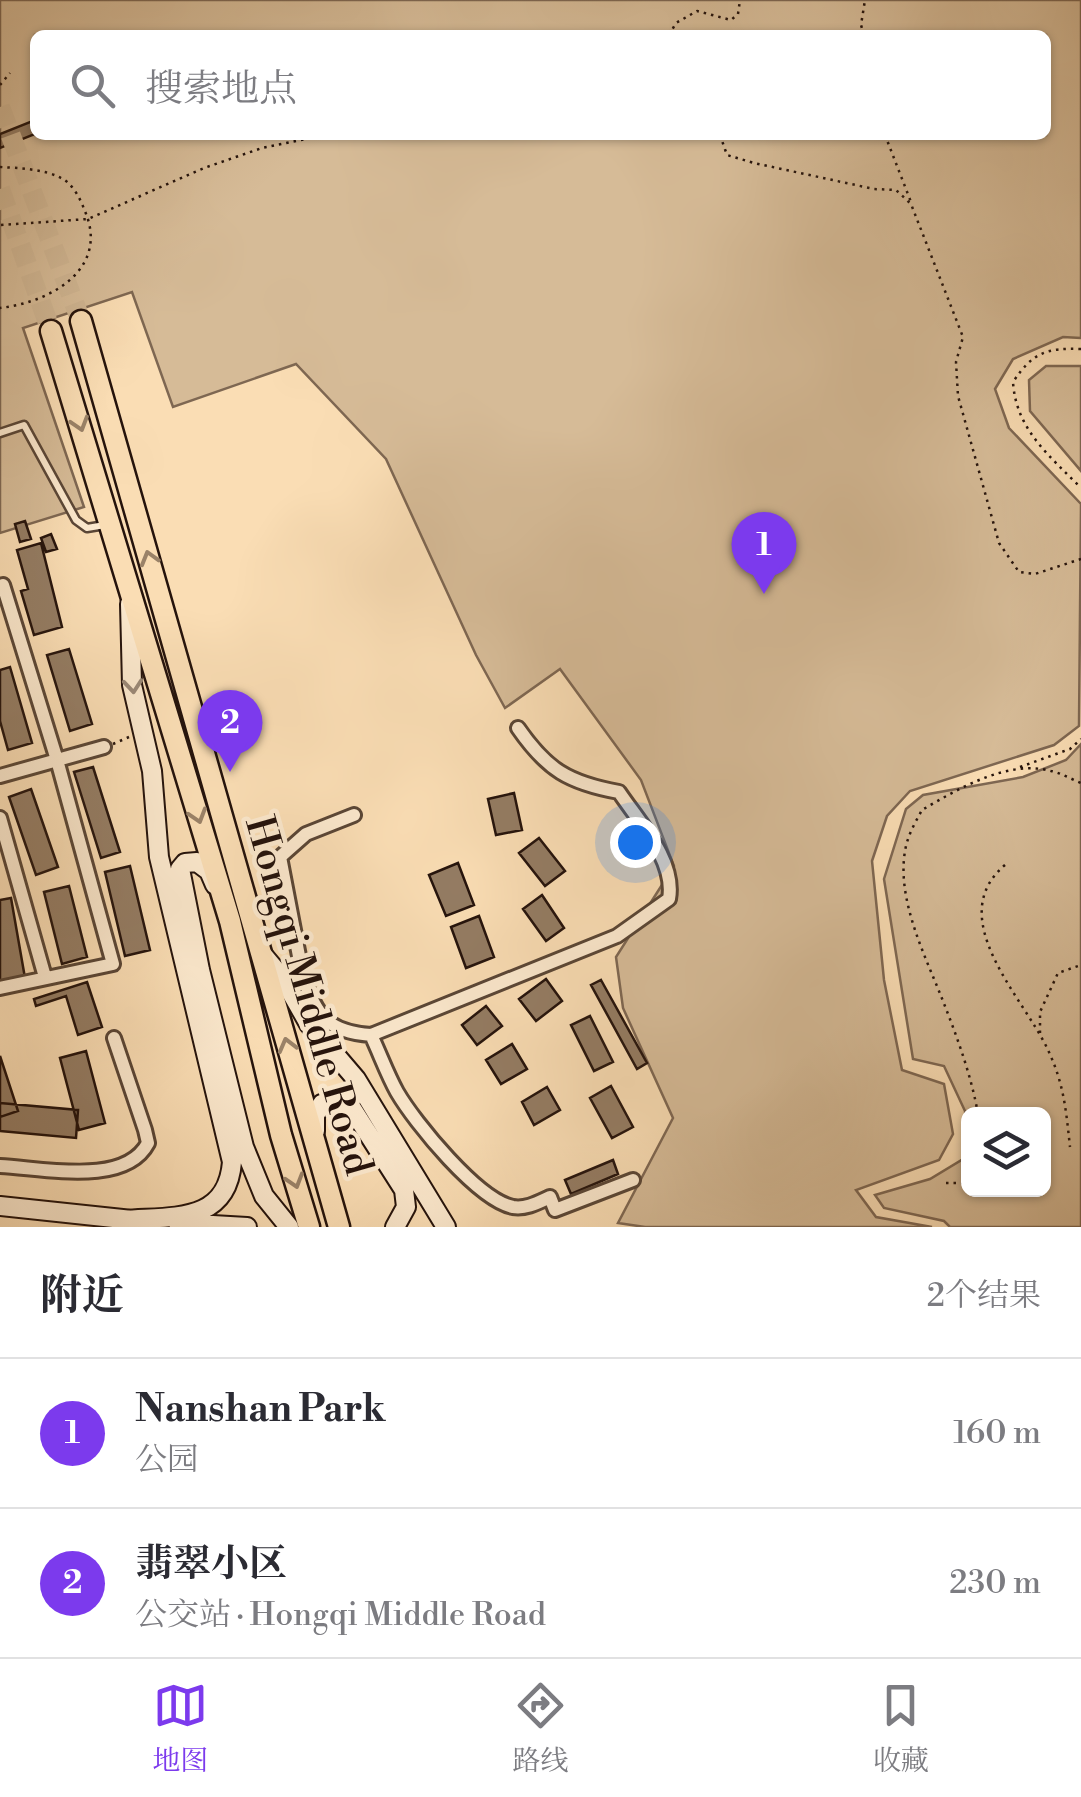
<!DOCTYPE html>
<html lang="zh">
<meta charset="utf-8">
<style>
:root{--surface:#fff;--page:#f2f2f3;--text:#2b2b33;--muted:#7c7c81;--line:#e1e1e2;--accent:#7c3aed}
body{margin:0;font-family:"Libre Bodoni","Noto Serif SC",serif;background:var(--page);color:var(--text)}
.controls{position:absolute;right:30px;bottom:30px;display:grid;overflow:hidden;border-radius:15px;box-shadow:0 2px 8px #0004}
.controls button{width:90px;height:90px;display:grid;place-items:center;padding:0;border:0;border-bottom:2px solid var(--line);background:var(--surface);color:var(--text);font:50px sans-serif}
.you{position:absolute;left:635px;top:842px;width:35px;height:35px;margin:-25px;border:8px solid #fff;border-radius:50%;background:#1a73e8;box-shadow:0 0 0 15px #1a73e833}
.badge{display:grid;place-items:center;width:65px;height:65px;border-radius:50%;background:var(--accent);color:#fff;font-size:32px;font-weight:700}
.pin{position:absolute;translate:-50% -82px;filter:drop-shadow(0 2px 5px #0008)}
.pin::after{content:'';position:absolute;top:52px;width:35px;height:30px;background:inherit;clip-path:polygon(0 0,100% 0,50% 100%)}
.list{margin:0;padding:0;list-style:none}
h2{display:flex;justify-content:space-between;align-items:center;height:130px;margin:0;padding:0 40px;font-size:42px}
h2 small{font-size:32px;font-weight:400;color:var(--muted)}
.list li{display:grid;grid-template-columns:65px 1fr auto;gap:30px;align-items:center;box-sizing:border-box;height:150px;padding:0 40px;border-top:2px solid var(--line)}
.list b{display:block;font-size:38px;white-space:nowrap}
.list p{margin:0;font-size:32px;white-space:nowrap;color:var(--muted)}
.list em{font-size:32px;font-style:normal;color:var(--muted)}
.icon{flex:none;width:55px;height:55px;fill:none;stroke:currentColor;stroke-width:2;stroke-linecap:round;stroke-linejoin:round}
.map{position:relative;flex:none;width:1081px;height:1227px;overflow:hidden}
.search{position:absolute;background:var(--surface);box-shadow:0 2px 8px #0004;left:30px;right:30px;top:30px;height:110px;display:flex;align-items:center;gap:25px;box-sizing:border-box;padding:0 35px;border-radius:15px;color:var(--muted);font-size:38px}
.sheet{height:430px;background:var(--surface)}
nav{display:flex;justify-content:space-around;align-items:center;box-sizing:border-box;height:140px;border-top:2px solid var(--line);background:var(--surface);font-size:28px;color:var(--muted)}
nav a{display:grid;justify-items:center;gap:5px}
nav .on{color:var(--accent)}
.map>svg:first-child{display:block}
.green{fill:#d6bb97;stroke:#7e6752;stroke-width:2.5;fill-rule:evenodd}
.building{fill:#947c63;stroke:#25130c;stroke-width:2.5}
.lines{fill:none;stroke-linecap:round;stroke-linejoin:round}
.primary-tunnel{stroke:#cfb592;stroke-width:20;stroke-dasharray:20 10;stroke-linecap:butt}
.service-casing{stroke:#5a4636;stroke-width:11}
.minor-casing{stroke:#5a4636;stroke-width:18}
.secondary-casing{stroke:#25130c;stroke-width:22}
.primary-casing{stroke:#25130c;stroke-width:25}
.path{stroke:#25130c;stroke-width:2.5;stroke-dasharray:2.5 5;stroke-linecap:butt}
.service{stroke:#fce9ce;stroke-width:6}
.minor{stroke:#fce9ce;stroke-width:12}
.secondary{stroke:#fce9ce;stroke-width:18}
.primary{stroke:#faddb4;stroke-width:20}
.oneway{stroke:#9a8268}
.oneway2{stroke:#9b8977}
.labels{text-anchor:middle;stroke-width:9;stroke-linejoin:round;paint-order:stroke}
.street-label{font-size:40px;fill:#25130c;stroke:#fce9ce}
</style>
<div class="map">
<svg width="1081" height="1227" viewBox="0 0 1081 1227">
<rect width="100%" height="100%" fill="#faddb4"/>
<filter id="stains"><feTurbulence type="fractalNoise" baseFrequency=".002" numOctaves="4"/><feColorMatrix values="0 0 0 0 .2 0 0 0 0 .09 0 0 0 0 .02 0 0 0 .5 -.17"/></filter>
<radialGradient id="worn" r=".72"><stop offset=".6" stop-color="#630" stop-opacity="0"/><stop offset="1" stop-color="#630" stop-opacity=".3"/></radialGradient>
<path class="green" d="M0,0H1081V338L1063,337L1013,359L995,389L1009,428L1081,504L1079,726L1054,745L910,791L887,816L872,861L884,980L902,1070L944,1084L953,1134L939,1160L856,1190L876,1217L932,1227H645L618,1223L673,1118L623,1008L616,957L674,866L641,780L560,669L505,708L476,655L386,459L296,364L173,407L132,292L23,328L84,507L0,533ZM35,35H1046V135H35Z
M1046,366H1081V471L1030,411L1029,380Z
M1081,744V1227H950L944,1221L884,1208L875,1195L930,1179L968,1156L965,1111L944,1066L913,1059L884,879L906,809L923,795L1023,777L1066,760ZM1044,1114V1190H968V1114Z"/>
<path class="building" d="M35,120V134L0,148V134Z
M25,521L31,539L20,542L15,524Z
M51,534L57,549L46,552L41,538Z
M41,543L62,627L34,635L21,591L28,589L17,550Z
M69,649L92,724L70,731L47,655Z
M10,667L32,743L8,750L0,721V670Z
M93,767L120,852L101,858L74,772Z
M31,789L58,867L36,875L9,797Z
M514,793L522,830L496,835L488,799Z
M539,838L565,871L545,886L519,853Z
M458,863L474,905L446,916L429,875Z
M130,866L150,950L125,956L105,872Z
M69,886L87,957L62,964L44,892Z
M542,895L564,928L546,941L523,909Z
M11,898L25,978L0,982V900Z
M479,916L494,957L466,968L451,927Z
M546,979L562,1001L536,1021L519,999Z
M601,980L647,1063L637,1069L591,985Z
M87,982L102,1027L78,1035L66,996L36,1006L34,999Z
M486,1006L502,1026L477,1045L462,1025Z
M590,1016L613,1062L594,1071L571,1025Z
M512,1044L527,1069L501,1084L486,1060Z
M86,1051L105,1123L79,1130L60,1058Z
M0,1056L18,1111L0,1117Z
M611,1086L633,1127L612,1138L590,1098Z
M547,1087L560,1110L534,1125L522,1102Z
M0,1103L78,1110L76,1138L0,1131Z
M613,1160L618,1174L571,1194L565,1180Z"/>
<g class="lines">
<path class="primary-tunnel" d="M0,107L81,321
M0,189L51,331"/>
<defs>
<path id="service" d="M0,433L24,425L76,520L87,528L105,525"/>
<path id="minor" d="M0,776L104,747
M0,818L45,977
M303,977L280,857L306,834L354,815
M284,980L303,977C317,1016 327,1032 371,1035L617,936L669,899C676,861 639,822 619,792C569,783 547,770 518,728
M0,988L113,964L57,760L3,585
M371,1035C380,1054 387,1074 397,1092C415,1123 478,1200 513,1207C526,1209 537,1203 550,1197L555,1210L633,1180
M0,1166C43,1168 125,1187 148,1143L145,1130L114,1038"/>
<path id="secondary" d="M215,885L209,871L197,862L185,863L180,869L200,970L244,1147L264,1196L289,1227
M263,955L284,980L309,1024L356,1079L446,1227
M315,1131V1115L322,1104L342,1101L353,1110L404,1190L406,1207L395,1227
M0,1206L132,1220
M124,1220C172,1216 227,1224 232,1162L159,857L152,771L132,685L130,604
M178,1223L247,1227"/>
<path id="primary" d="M81,321L339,1227
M51,331L230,921L281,1135L309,1227"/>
</defs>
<use href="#service" class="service-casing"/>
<use href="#minor" class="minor-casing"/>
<use href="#secondary" class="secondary-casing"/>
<use href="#primary" class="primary-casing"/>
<path class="path" d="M669,35L676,23L697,11L731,20L738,14L740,0
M864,35L861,25L865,0
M0,85L10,73
M720,135L727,155L754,163L874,189L896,190L911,204L963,337L956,362L958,396L999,543L1019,572L1035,574L1081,559
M885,135L911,202
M0,167C19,168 44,169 61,178C72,183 80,198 84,209C111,268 52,302 0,308
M1,225L88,219L204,168L262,148L325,135
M1081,349C1046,348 1033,352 1013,382C1016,430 1050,456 1081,488
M113,744L129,737
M1020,767L1070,749L1081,739
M1005,865C942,918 1024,998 1048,1050C1064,1084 1066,1110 1070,1147
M1040,1033V1012L1058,973L1081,965
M978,1114C971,1074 956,1034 941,996C923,951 895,895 906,846C909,833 916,821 922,810C958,789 1008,759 1051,771C1061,773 1071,779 1081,783
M946,1183H968"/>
<use href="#service" class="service"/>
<use href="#minor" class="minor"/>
<use href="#secondary" class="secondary"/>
<use href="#primary" class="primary"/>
</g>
<defs><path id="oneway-chevron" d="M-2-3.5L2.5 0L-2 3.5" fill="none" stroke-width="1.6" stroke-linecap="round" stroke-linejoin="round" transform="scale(2.5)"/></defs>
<g class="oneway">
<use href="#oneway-chevron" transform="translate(80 424) rotate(73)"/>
<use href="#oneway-chevron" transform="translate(149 558) rotate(-106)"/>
<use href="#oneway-chevron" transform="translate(198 816) rotate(73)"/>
<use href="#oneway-chevron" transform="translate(287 1045) rotate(-105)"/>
<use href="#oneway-chevron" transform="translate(295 1181) rotate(73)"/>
</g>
<use class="oneway2" href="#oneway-chevron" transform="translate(133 686) rotate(85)"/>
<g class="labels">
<g class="street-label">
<text transform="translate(310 995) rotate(74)" y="14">Hongqi Middle Road</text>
</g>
</g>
<rect width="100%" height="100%" filter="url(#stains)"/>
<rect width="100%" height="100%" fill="url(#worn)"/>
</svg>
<div class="controls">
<button><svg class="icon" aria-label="layers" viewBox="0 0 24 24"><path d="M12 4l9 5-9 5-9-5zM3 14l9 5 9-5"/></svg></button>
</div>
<div class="you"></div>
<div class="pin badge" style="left:764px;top:594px">1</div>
<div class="pin badge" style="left:230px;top:772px">2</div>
<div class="search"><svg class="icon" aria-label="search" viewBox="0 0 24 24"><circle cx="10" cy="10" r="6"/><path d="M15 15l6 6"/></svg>搜索地点</div>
</div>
<section class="sheet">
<h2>附近<small>2个结果</small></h2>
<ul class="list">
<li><span class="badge">1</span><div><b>Nanshan Park</b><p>公园</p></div><em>160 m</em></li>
<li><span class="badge">2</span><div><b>翡翠小区</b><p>公交站 · Hongqi Middle Road</p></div><em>230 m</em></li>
</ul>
</section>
<nav>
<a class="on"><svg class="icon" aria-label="map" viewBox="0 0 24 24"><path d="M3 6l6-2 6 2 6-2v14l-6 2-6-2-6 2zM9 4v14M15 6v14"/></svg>地图</a>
<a><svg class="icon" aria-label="directions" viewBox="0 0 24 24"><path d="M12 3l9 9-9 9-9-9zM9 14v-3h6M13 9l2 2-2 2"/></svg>路线</a>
<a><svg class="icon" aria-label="saved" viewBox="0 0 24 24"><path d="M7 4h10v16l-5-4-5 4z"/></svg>收藏</a>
</nav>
